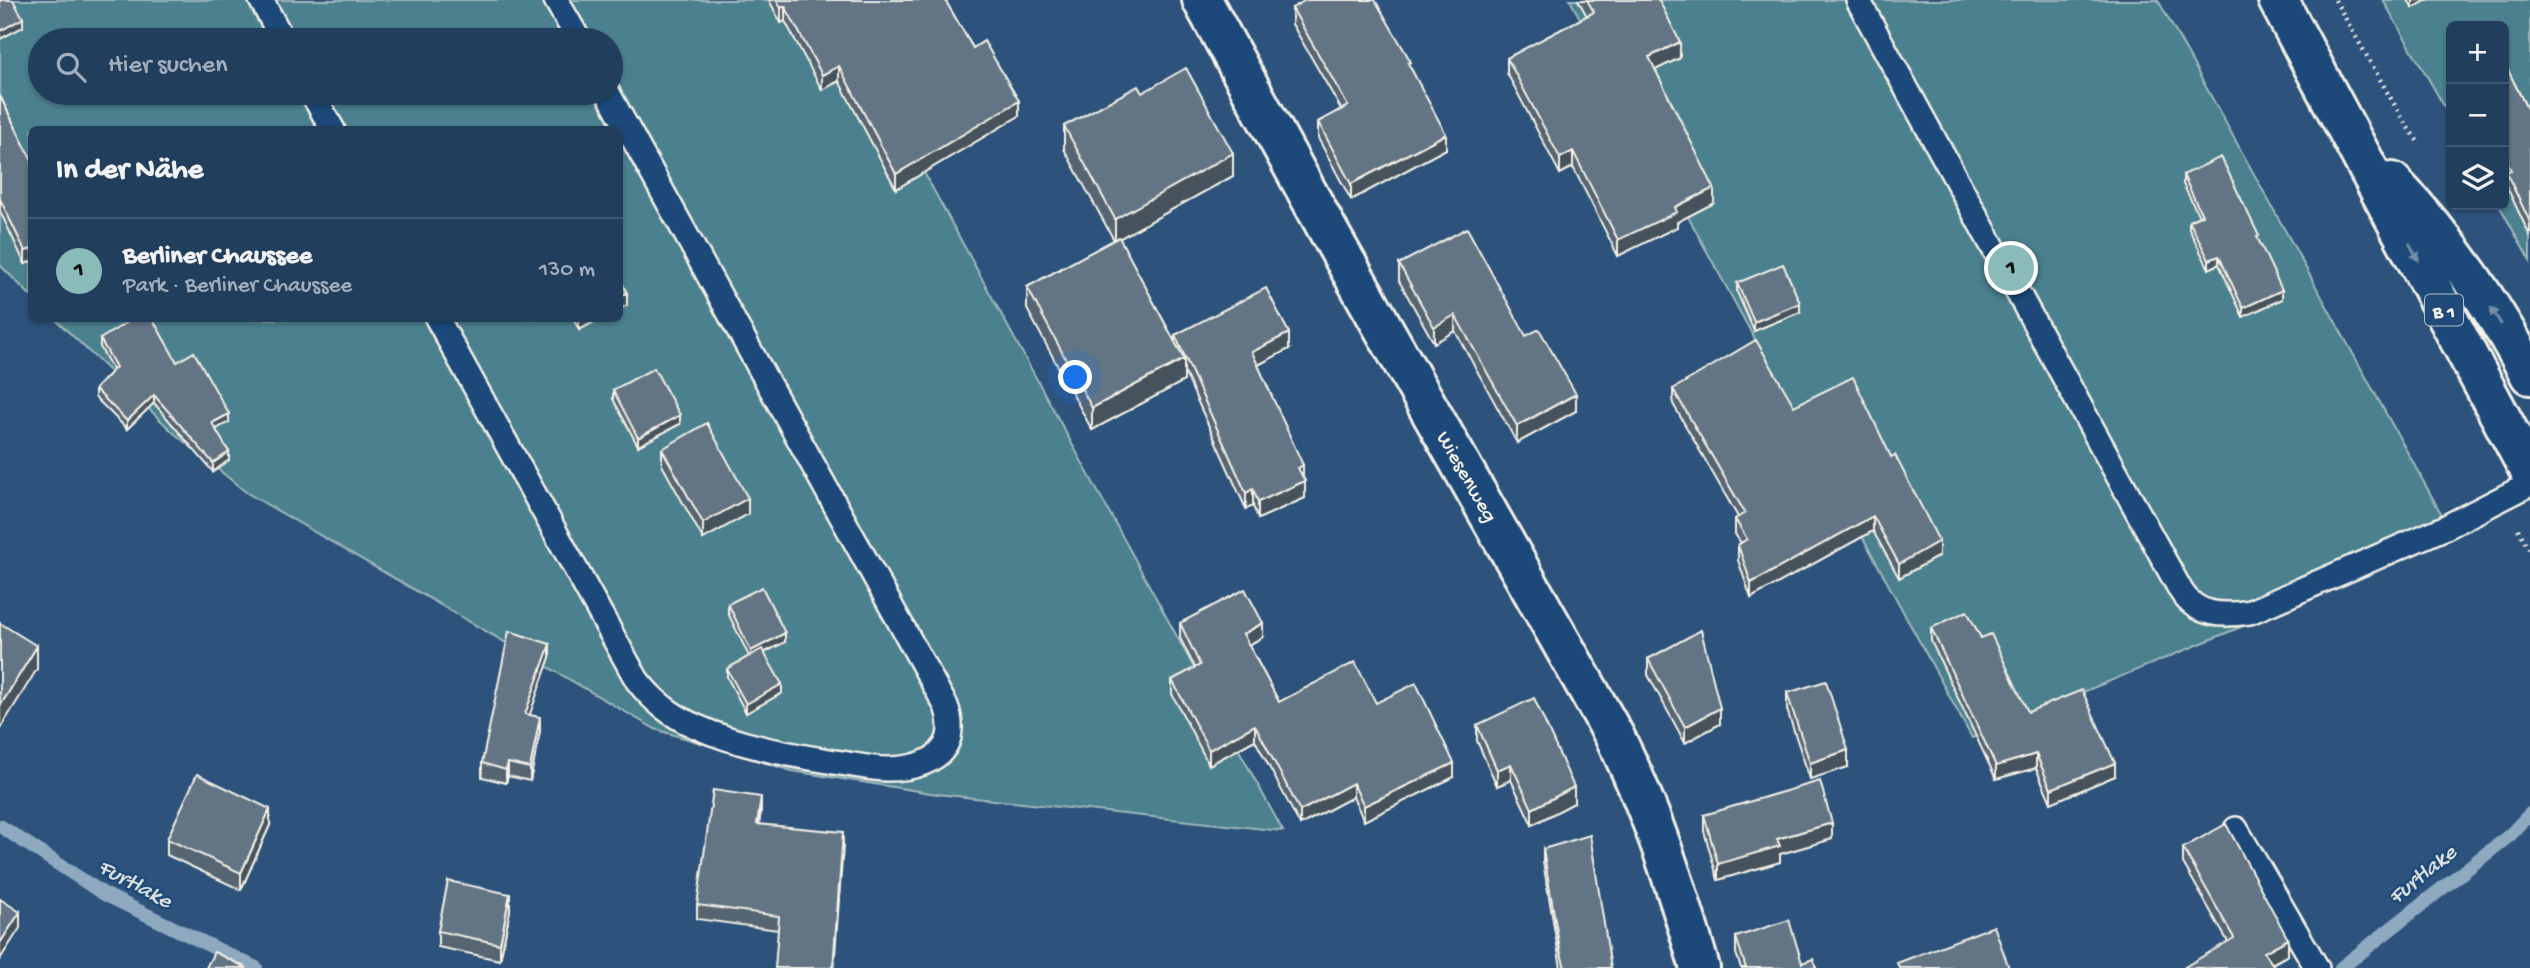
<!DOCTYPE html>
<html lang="de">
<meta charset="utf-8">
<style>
:root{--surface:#223e5d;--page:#2a4563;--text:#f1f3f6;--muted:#a2aebc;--line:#3f5772;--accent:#8bbbb9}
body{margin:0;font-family:"Gochi Hand",sans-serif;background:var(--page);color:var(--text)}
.controls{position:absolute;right:21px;top:21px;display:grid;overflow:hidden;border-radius:10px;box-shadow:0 2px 5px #0004}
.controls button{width:63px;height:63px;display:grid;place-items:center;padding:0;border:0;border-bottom:2px solid var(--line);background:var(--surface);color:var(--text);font:35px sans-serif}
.you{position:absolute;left:1076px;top:378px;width:24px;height:24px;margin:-18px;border:5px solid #fff;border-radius:50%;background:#1a73e8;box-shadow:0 0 0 10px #1a73e833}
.badge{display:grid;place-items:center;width:46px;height:46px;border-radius:50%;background:var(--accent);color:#111;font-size:23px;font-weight:700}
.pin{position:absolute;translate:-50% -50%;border:4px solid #fff;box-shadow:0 2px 7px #0006}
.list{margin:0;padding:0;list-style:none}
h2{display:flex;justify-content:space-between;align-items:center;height:91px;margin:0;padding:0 28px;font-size:30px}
h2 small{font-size:23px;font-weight:400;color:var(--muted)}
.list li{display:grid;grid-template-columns:46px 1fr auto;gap:21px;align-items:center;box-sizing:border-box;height:105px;padding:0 28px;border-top:2px solid var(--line)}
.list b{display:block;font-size:26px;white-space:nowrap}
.list p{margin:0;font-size:23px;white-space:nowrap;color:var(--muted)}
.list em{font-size:23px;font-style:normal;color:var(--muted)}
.icon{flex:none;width:38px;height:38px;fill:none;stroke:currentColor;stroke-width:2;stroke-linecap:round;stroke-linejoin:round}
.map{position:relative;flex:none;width:2530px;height:968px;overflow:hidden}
.search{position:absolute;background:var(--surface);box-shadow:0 2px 5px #0004;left:28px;top:28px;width:595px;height:77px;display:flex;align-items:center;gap:18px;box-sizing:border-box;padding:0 24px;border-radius:38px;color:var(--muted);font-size:26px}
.panel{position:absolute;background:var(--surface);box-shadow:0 2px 5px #0004;left:28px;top:126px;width:595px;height:196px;border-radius:10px}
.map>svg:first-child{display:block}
.green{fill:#4b808e;stroke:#a0b8bb;stroke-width:2;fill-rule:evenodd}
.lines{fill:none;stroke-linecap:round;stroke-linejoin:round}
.stream{stroke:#8ea9c0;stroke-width:14}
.lane-casing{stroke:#f4f1e8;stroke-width:28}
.street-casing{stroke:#f4f1e8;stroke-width:44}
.primary-casing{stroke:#f4f1e8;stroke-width:44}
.path{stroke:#f4f1e8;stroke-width:4.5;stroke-dasharray:2 5;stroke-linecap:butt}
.lane{stroke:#1f4a7a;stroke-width:23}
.street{stroke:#1f4a7a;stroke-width:38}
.primary{stroke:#1f4a7a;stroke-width:38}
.wall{fill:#566572;stroke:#f4f1e8;stroke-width:2}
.shaded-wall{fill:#46525c;stroke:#f4f1e8;stroke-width:2}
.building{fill:#647584;stroke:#f4f1e8;stroke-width:2}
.oneway{fill:#748da6}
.labels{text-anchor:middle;stroke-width:5;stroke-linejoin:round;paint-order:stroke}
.shield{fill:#1f4a7a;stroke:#b4bfc7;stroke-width:2}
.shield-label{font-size:19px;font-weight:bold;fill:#f4f1e8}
.street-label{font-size:21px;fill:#f4f1e8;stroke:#1f4a7a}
.water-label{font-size:23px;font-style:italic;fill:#dadfde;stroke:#1f4a7a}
</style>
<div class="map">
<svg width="2530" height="968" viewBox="0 0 2530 968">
<rect width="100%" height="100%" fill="#2d537c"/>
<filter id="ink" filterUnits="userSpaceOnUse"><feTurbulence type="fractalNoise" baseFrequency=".0143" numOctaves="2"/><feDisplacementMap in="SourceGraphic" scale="14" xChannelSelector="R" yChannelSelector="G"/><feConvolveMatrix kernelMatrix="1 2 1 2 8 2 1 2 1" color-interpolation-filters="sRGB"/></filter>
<g filter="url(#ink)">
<path class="green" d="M0,0H830L1283,831L937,794L792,771L655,729L247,493L175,434L55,319L620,318V130H32L31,296L0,265ZM40,40H611V93H40Z
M1570,0H2158L2453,535L2248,624L1972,738Z
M2383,0H2530V261L2499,205H2504V26H2451V118Z"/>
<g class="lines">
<path class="stream" d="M0,826L104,894L256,968
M2341,968L2510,835L2530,814"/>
<defs>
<path id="lane" d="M261,0L283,40
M556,0L579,40
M1858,0L2181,591C2197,617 2224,616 2250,612L2444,528L2530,484
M312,93L333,130
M437,318L637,680C652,700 672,716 695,726C739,746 787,754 834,762C852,764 870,769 887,769C910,769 942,763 949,737C951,727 950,716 946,706L608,93
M2236,829L2317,968"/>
<path id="street" d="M1202,0L1330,234L1615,737C1652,811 1677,889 1700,968"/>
<path id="primary" d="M2278,0L2530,472
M2392,182C2448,239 2492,304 2530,375"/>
</defs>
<use href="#lane" class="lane-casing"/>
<use href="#street" class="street-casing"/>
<use href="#primary" class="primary-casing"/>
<path class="path" d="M2335,0L2406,125L2419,143
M2518,529L2530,551"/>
<use href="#lane" class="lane"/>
<use href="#street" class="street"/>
<use href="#primary" class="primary"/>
</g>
<path class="wall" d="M769,0H945L973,48L1019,116L896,189L839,81L822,90L785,21L781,23Z
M1578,0H1659L1680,58L1655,70L1714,203L1677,222V227L1618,256L1573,167L1560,174L1507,73V58L1587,16Z
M2408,0H2427L2413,8Z
M1292,8L1411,68L1446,149L1351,200L1318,138V122L1341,109L1292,24Z
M2504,62L2530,115V236L2506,185V174L2504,169Z
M1142,93L1233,176L1119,238L1175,342V335L1289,349L1258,365L1303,477L1305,498L1258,519L1253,506L1246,509L1184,371V381L1092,430L1027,309V287L1114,240L1064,149V126Z
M0,96L32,161V261L25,264L0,211Z
M2183,175L2259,241L2282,299L2243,317L2219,264L2209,269L2189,229V221L2199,216L2183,184Z
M1399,264L1526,336L1576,411L1517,443L1455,331L1434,343L1399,281Z
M1737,283L1800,312L1754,331L1737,292Z
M573,318H601L579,330Z
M100,339L177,362L229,422L216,429L229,460L213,472L154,403L127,429L95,397V389L113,370L100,347Z
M1673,389L1794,406L1939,556L1899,578L1873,531L1751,598L1738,560V545L1741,543L1735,534V519L1738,517L1673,404Z
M613,390L680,424L638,446L613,399Z
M662,449L748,514L703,539L662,465Z
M728,604L785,642L764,653L782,693L746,713L727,677V669L749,656L728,613Z
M1180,623L1263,637L1249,645L1279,702L1376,703L1454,777L1364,821L1353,797L1300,825L1255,740L1209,765L1172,694V680L1195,668L1180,638Z
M1931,628L1981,638L2028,712L2115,776L2051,803L2036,768L1996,779L1931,641Z
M550,657L529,715L540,731L530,781L508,776L506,783L482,777V763Z
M1648,659L1720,724L1685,743L1648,675Z
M1787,693L1848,767L1810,779L1787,710Z
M1477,725L1574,803L1532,825L1511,780L1497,786L1477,741Z
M761,811L759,824L843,846L778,930L697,919V905Z
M1704,815L1832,839L1780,854V862L1718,880L1704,831Z
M270,825L241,890L167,855V839Z
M2183,848L2288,955L2272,964L2228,942L2183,863Z
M1543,849L1611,968H1561L1543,862Z
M510,910L500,960L438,947V931Z
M1736,937L1802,963L1816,968H1741L1736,953Z"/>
<path class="shaded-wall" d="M2413,0H2427L2413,8Z
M785,6V21L781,23V8Z
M23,18V27L0,39V31Z
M1680,42V58L1649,73V57Z
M839,66V81L822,90V75Z
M1019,101V116L896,189V174Z
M1446,134V149L1351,200V184Z
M1573,151V167L1560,174V158Z
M1233,153V176L1115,241V219Z
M1714,188V203L1677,222V227L1618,256V240L1675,207Z
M32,249V261L25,264V251Z
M2219,256V264L2209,269V260Z
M2282,290V299L2243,317V308Z
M627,293V305L620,309V296Z
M1800,303V312L1754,331V322Z
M1455,315V331L1434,343V327Z
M579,318H601L579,330Z
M1289,333V349L1252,368V352Z
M1184,359V381L1092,430V408Z
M1576,394V411L1517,443V426Z
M154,395V403L127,429V421Z
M229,414V422L212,431V423Z
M680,415V424L638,446V438Z
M229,452V460L213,472V463Z
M1303,465V481L1298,468Z
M1305,481V498L1258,519V502Z
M1253,489V506L1246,509V493Z
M748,498V514L703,539V523Z
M1873,516V531L1751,598V583Z
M1939,541V556L1899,578V564Z
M1263,623V637L1243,648V634Z
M785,633V642L751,659V651Z
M550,644V657L525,728V714Z
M37,646V669L0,729V706Z
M782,684V693L746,713V704Z
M1720,708V724L1685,743V727Z
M540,717V731L530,781V768Z
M1255,725V740L1209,765V750Z
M1848,750V767L1810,779V763Z
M2036,754V768L1996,779V766Z
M508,763V776L506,783V770Z
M1454,763V777L1364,821V806Z
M2115,763V776L2051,803V789Z
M1511,764V780L1497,786V770Z
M1353,783V797L1300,825V811Z
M1574,787V803L1532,825V809Z
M761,797V811L757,838V824Z
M270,809V825L241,890V873Z
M1832,823V839L1780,854V862L1718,880V864L1777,839Z
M843,832V846L834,968H833Z
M510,894V910L500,960V944Z
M20,912V928L0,959V943Z
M2288,939V955L2264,968V952Z"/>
<path class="building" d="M0,0H13L23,18L0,31Z
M776,0H945L973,48L984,41L1019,101L896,174L839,66L822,75L785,6L781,8Z
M1306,0H1375L1411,62L1408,63L1446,134L1351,184L1318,122L1348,106L1292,8Z
M1587,0H1659L1680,42L1649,57L1714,188L1675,207L1677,212L1618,240L1573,151L1560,158L1507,58L1594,12Z
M2504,62L2530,115V222L2506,172L2511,170L2504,156Z
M1186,68L1233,153L1115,219L1064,126L1138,86L1142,93Z
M0,96L32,161V249L25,251L0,199Z
M2221,157L2259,236L2257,237L2282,290L2243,308L2219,256L2209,260L2189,221L2202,215L2183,175Z
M1467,228L1526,336L1539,329L1576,394L1517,426L1455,315L1434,327L1399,264Z
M1119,237L1184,359L1092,408L1027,287Z
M1783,264L1800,303L1754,322L1737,283Z
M620,278L627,293L620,296Z
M1266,288L1289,333L1252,352L1303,465L1298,468L1305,481L1258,502L1253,489L1246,493L1175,335Z
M134,318H152L177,362L194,352L229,414L212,423L229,452L213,463L154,395L127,421L95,389L116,367L100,339Z
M1756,340L1794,406L1853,377L1891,457L1895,455L1939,541L1899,564L1873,516L1751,583L1738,545L1747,539L1735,519L1745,513L1673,389Z
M654,368L680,415L638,438L613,390Z
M707,423L748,498L703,523L662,449Z
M762,587L785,633L751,651L728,604Z
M1245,589L1263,623L1243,634L1279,702L1355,662L1376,703L1416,683L1454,763L1364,806L1353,783L1300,811L1255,725L1209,750L1172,680L1200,665L1180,623Z
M1967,611L1981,638L1991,634L2028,712L2082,690L2115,763L2051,789L2036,754L1996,766L1931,628Z
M0,623L37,646L0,706Z
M1701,630L1720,708L1685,727L1648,659Z
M509,631L550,644L525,714L540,717L530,768L508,763L506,770L482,763Z
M762,649L782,684L746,704L727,669Z
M1826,681L1848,750L1810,763L1787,693Z
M1534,698L1574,787L1532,809L1511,764L1497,770L1477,725Z
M197,774L270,809L241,873L167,839Z
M1820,781L1832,823L1777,839L1780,846L1718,864L1704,815Z
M713,790L761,797L757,824L843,832L833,968H775L779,916L697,905Z
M2226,824L2288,939L2264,952L2275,968H2183L2234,938L2183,848Z
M1590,835L1611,968H1565L1560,950L1543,849Z
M448,881L510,894L500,944L438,931Z
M0,899L20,912L0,943Z
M1789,920L1802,963L1813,959L1816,968H1746L1736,937Z
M1994,926L2009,968H1899L1897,963Z
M214,952L247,968H206Z"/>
<defs><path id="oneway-solid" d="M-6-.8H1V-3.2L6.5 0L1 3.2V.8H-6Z" transform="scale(1.75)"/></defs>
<g class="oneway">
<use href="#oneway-solid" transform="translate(2414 252) rotate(62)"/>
<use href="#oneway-solid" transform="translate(2496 316) rotate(-122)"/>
</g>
</g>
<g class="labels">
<rect class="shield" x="2425" y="294.5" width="38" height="31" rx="5"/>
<g class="shield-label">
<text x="2444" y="317">B 1</text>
</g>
<g class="street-label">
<text transform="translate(1468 476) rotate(60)" y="7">Wiesenweg</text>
</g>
<g class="water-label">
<text transform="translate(2421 873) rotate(-39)" y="8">Furtlake</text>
<text transform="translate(136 882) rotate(28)" y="8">Furtlake</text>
</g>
</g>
</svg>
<div class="controls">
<button>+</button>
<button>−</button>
<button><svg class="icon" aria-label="layers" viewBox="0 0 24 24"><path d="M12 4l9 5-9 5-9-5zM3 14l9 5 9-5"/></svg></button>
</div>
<div class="you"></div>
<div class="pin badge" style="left:2011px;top:268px">1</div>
<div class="search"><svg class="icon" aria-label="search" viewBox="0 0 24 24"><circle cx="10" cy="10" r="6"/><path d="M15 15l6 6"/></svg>Hier suchen</div>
<section class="panel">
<h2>In der Nähe<small></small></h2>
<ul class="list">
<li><span class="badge">1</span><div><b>Berliner Chaussee</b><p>Park · Berliner Chaussee</p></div><em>130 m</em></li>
</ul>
</section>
</div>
